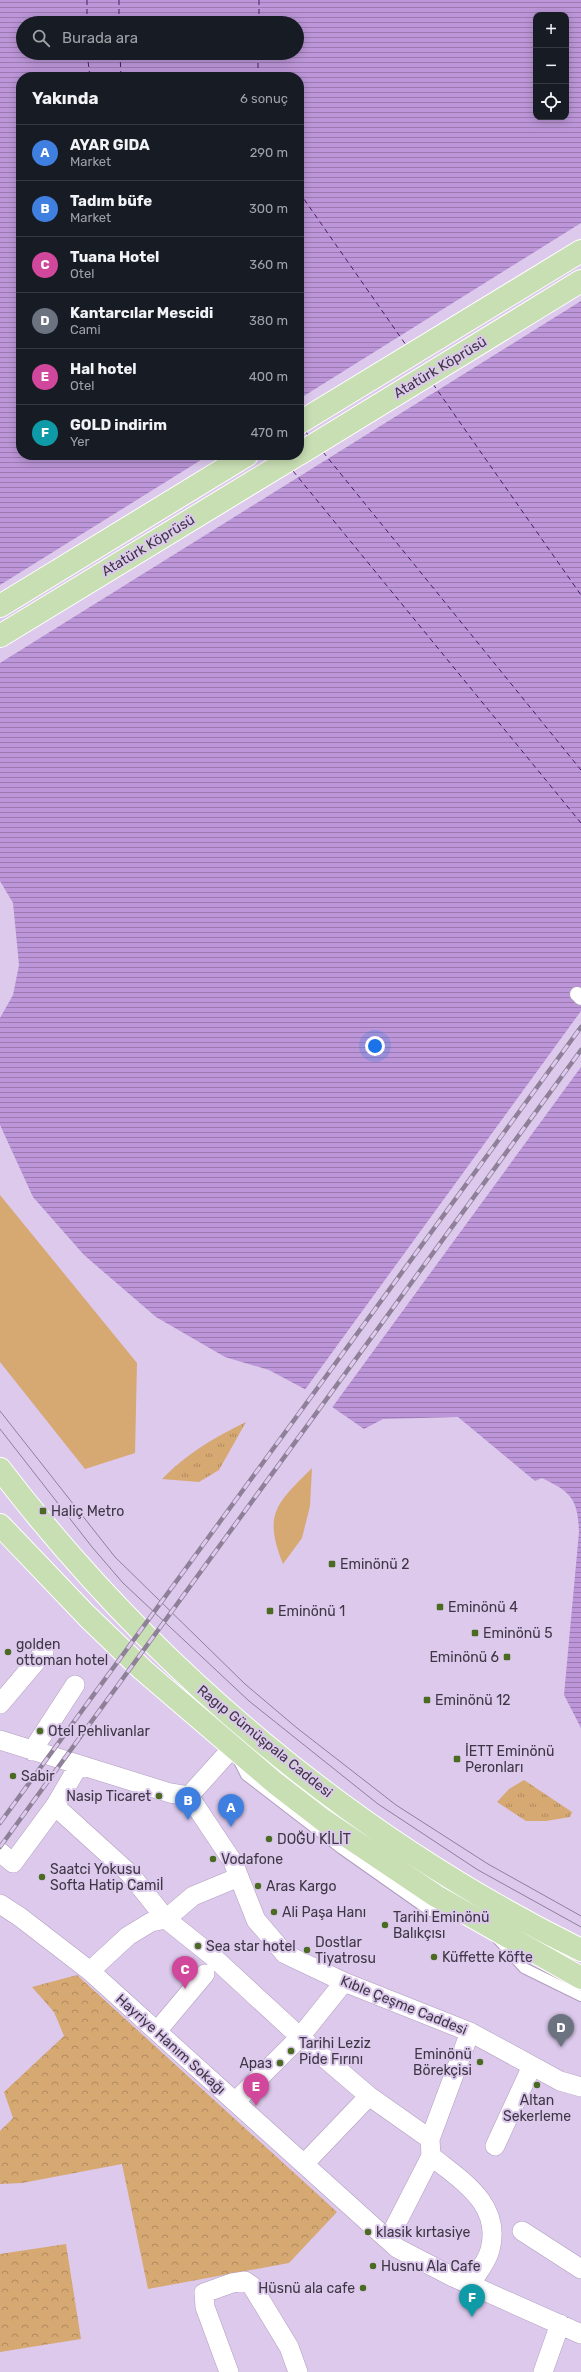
<!DOCTYPE html>
<html lang="tr">
<meta charset="utf-8">
<style>
:root{--surface:#171b24;--page:#242831;--text:#f1f3f6;--muted:#9ea1a6;--line:#363941;--accent:#a6b696}
body{margin:0;font-family:Rubik,sans-serif;background:var(--page);color:var(--text)}
.controls{position:absolute;right:12px;top:12px;display:grid;overflow:hidden;border-radius:8px;box-shadow:0 2px 10px #0003}
.controls button{width:36px;height:36px;display:grid;place-items:center;padding:0;border:0;border-bottom:1px solid var(--line);background:var(--surface);color:var(--text);font:20px sans-serif}
.you{position:absolute;left:375px;top:1046px;width:14px;height:14px;margin:-10px;border:3px solid #fff;border-radius:50%;background:#1a73e8;box-shadow:0 0 0 6px #1a73e833}
.badge{display:grid;place-items:center;width:26px;height:26px;border-radius:50%;background:var(--accent);color:#fff;font-size:13px;font-weight:700}
.pin{position:absolute;translate:-50% -33px;filter:drop-shadow(0 1px 2px #0008)}
.pin::after{content:'';position:absolute;top:21px;width:14px;height:12px;background:inherit;clip-path:polygon(0 0,100% 0,50% 100%)}
.list{margin:0;padding:0;list-style:none}
h2{display:flex;justify-content:space-between;align-items:center;height:52px;margin:0;padding:0 16px;font-size:17px}
h2 small{font-size:13px;font-weight:400;color:var(--muted)}
.list li{display:grid;grid-template-columns:26px 1fr auto;gap:12px;align-items:center;box-sizing:border-box;height:56px;padding:0 16px;border-top:1px solid var(--line)}
.list b{display:block;font-size:15px;white-space:nowrap}
.list p{margin:0;font-size:13px;white-space:nowrap;color:var(--muted)}
.list em{font-size:13px;font-style:normal;color:var(--muted)}
.icon{flex:none;width:22px;height:22px;fill:none;stroke:currentColor;stroke-width:2;stroke-linecap:round;stroke-linejoin:round}
.map{position:relative;flex:none;width:581px;height:2372px;overflow:hidden}
.search{position:absolute;background:var(--surface);box-shadow:0 2px 10px #0003;left:16px;top:16px;width:288px;height:44px;display:flex;align-items:center;gap:10px;box-sizing:border-box;padding:0 14px;border-radius:22px;color:var(--muted);font-size:15px}
.panel{position:absolute;background:var(--surface);box-shadow:0 2px 10px #0003;left:16px;top:72px;width:288px;height:388px;border-radius:16px}
.map>svg:first-child{display:block}
.grass{fill:url(#grass-tufts)}
.forest{fill:url(#forest-crowns)}
.park{fill:#d6a872}
.water{fill:url(#water-rules);fill-rule:evenodd}
.pier{fill:#dcc9ec}
.lines{fill:none;stroke-linecap:round;stroke-linejoin:round}
.ferry{stroke:#4c1b68;stroke-width:1;stroke-dasharray:5 4;stroke-linecap:butt}
.service-casing{stroke:#b09dbf;stroke-width:12}
.pedestrian-casing{stroke:#b09dbf;stroke-width:16}
.minor-casing{stroke:#b09dbf;stroke-width:20}
.primary-casing{stroke:#fff;stroke-width:24}
.service{stroke:#fff;stroke-width:10}
.pedestrian{stroke:#fff;stroke-width:14}
.minor{stroke:#fff;stroke-width:19}
.primary{stroke:#c8deb3;stroke-width:22}
.tram{stroke:#8e8099;stroke-width:1}
.rail-casing{stroke:#8e8099;stroke-width:4.5}
.rail{stroke:#dcc9ec;stroke-width:3;stroke-dasharray:9;stroke-linecap:butt}
.poi-dot{fill:#4a6b21;stroke:#dcc9ec;stroke-width:1.5}
.labels{text-anchor:middle;stroke-width:4;stroke-linejoin:round;paint-order:stroke}
.street-label{font-size:14px;fill:#3e3645;stroke:#dcc9ec}
.poi-label{font-size:14px;fill:#3e3645;stroke:#dcc9ec;text-anchor:start}
</style>
<div class="map">
<svg width="581" height="2372" viewBox="0 0 581 2372">
<defs>
<pattern id="grass-tufts" width="24" height="20" patternUnits="userSpaceOnUse"><rect width="24" height="20" fill="#d6a872"/><path d="M3 7l-1-3M5 7V3M7 7l1-3M15 17l-1-3M17 17v-4M19 17l1-3" fill="none" stroke="#af8a5f"/></pattern>
<pattern id="forest-crowns" width="20" height="18" patternUnits="userSpaceOnUse"><rect width="20" height="18" fill="#d6a872"/><path d="M2 6a3 3 0 1 1 6 0M12 15a3 3 0 1 1 6 0" fill="none" stroke="#af8a5f"/></pattern>
<pattern id="water-rules" width="6" height="5" patternUnits="userSpaceOnUse"><rect width="6" height="5" fill="#bc96d8"/><path d="M0 2.5h6" fill="none" stroke="#9a7bb1"/></pattern>
</defs>
<rect width="100%" height="100%" fill="#dcc9ec"/>
<path class="grass" d="M246,1422L219,1470L199,1482L162,1479C186,1454 215,1437 246,1422Z
M524,1780L572,1812L570,1817L546,1821H526L497,1802L509,1789Z"/>
<path class="forest" d="M77,1975L337,2212L289,2263L148,2289L122,2164L22,2183L0,2184V2131L13,2118L4,2092L64,2036L54,2012L32,1987Z
M66,2244L81,2339L0,2352V2254Z"/>
<path class="park" d="M0,1195L137,1363L135,1453L85,1469L0,1362Z
M312,1468L310,1506L302,1538L283,1564C263,1514 276,1504 312,1468Z"/>
<path class="water" d="M0,0H581V1728L564,1695L579,1532C578,1499 571,1492 542,1478L535,1481L458,1417L383,1419L364,1429L312,1393L269,1370L225,1357L156,1317L84,1255L33,1197L0,1125V1018L13,995L19,965L13,903L0,881ZM536,15H566V117H536ZM23,23H297V53H23ZM21,77H299V455H21Z"/>
<path class="pier" d="M581,223V301L0,663V585L209,455H299V399Z
M581,1011V1067L331,1409L304,1391Z"/>
<g class="lines">
<path class="ferry" d="M87,0V23
M119,0V23
M259,23V0
M87,53L90,77
M120,53L121,77
M258,77V53
M299,192L406,345
M433,384L581,595
M305,431L309,436
M323,452L581,770
M293,471L581,823"/>
<defs>
<path id="service" d="M238,1759L246,1775L342,1849L430,1911L460,1918
M497,1938L524,1968L581,1996"/>
<path id="pedestrian" d="M577,994L581,998"/>
<path id="minor" d="M0,1704L44,1652
M0,1740L170,1793L189,1796
M32,1751L75,1685
M189,1796L233,1862L256,1920L285,1954L344,1982L470,2032L560,2081L581,2087
M189,1796L233,1747
M55,1806L130,1874L166,1919L211,1955L300,2037L369,2096L430,2139
M0,1852L13,1863L55,1806L79,1765
M0,1904L20,1917L90,1971L397,2248L453,2277L581,2334
M90,1971L128,1936L151,1922L166,1919L193,1896L239,1877
M157,2031L205,1974
M235,2102L300,2037L344,1982
M495,2146L532,2066
M431,2156C462,2181 502,2204 490,2250C487,2262 476,2275 470,2285
M304,2164L369,2096
M522,2231L581,2269
M388,2240L431,2156L430,2139L470,2032
M229,2372L205,2307L204,2293L232,2283L245,2281L252,2286L289,2347L298,2372
M543,2372L560,2324"/>
<path id="primary" d="M299,423L581,251
M299,454L581,281
M0,606L247,455
M0,636L297,455
M0,1469C154,1670 354,1838 581,1950
M0,1525L87,1616L143,1670L275,1783L323,1820L436,1896L581,1978"/>
</defs>
<use href="#service" class="service-casing"/>
<use href="#pedestrian" class="pedestrian-casing"/>
<use href="#minor" class="minor-casing"/>
<use href="#primary" class="primary-casing"/>
<use href="#service" class="service"/>
<use href="#pedestrian" class="pedestrian"/>
<use href="#minor" class="minor"/>
<use href="#primary" class="primary"/>
<path class="tram" d="M0,1411L115,1557L245,1684L297,1728L396,1805L488,1864L581,1916
M0,1429L92,1547L123,1583L249,1701L378,1804L478,1870L581,1927"/>
<defs>
<path id="rail" d="M0,1823L581,1027
M0,1847L581,1050"/>
</defs>
<use href="#rail" class="rail-casing"/>
<use href="#rail" class="rail"/>
</g>
<g class="poi-dot">
<rect x="39" y="1507" width="8" height="8" rx="2"/>
<rect x="328" y="1560" width="8" height="8" rx="2"/>
<rect x="436" y="1603" width="8" height="8" rx="2"/>
<rect x="266" y="1607" width="8" height="8" rx="2"/>
<rect x="471" y="1629" width="8" height="8" rx="2"/>
<circle cx="8" cy="1652" r="4"/>
<rect x="503" y="1653" width="8" height="8" rx="2"/>
<rect x="423" y="1696" width="8" height="8" rx="2"/>
<circle cx="40" cy="1731" r="4"/>
<rect x="453" y="1755" width="8" height="8" rx="2"/>
<circle cx="13" cy="1776" r="4"/>
<circle cx="159" cy="1796" r="4"/>
<circle cx="269" cy="1839" r="4"/>
<circle cx="213" cy="1859" r="4"/>
<circle cx="42" cy="1877" r="4"/>
<circle cx="258" cy="1886" r="4"/>
<circle cx="274" cy="1912" r="4"/>
<circle cx="385" cy="1925" r="4"/>
<circle cx="198" cy="1946" r="4"/>
<circle cx="307" cy="1950" r="4"/>
<circle cx="434" cy="1957" r="4"/>
<circle cx="291" cy="2051" r="4"/>
<circle cx="480" cy="2062" r="4"/>
<circle cx="280" cy="2063" r="4"/>
<circle cx="537" cy="2085" r="4"/>
<circle cx="368" cy="2232" r="4"/>
<circle cx="373" cy="2266" r="4"/>
<circle cx="363" cy="2288" r="4"/>
</g>
<g class="labels">
<g class="street-label">
<text transform="translate(440 367) rotate(-31)" y="5">Atatürk Köprüsü</text>
<text transform="translate(148 545) rotate(-31)" y="5">Atatürk Köprüsü</text>
<text transform="translate(265 1741) rotate(39)" y="5">Ragıp Gümüşpala Caddesi</text>
<text transform="translate(404 2005) rotate(22)" y="5">Kıble Çeşme Caddesi</text>
<text transform="translate(171 2044) rotate(42)" y="5">Hayriye Hanım Sokağı</text>
</g>
<g class="poi-label">
<text x="51" y="1516">Haliç Metro</text>
<text x="340" y="1569">Eminönü 2</text>
<text x="448" y="1612">Eminönü 4</text>
<text x="278" y="1616">Eminönü 1</text>
<text x="483" y="1638">Eminönü 5</text>
<text x="16" y="1649">golden<tspan x="16" dy="16">ottoman hotel</tspan></text>
<text x="499" y="1662" text-anchor="end">Eminönü 6</text>
<text x="435" y="1705">Eminönü 12</text>
<text x="48" y="1736">Otel Pehlivanlar</text>
<text x="465" y="1756">İETT Eminönü<tspan x="465" dy="16">Peronları</tspan></text>
<text x="21" y="1781">Sabir</text>
<text x="151" y="1801" text-anchor="end">Nasip Ticaret</text>
<text x="277" y="1844">DOĞU KİLİT</text>
<text x="221" y="1864">Vodafone</text>
<text x="50" y="1874">Saatci Yokusu<tspan x="50" dy="16">Softa Hatip Camiİ</tspan></text>
<text x="266" y="1891">Aras Kargo</text>
<text x="282" y="1917">Ali Paşa Hanı</text>
<text x="393" y="1922">Tarihi Eminönü<tspan x="393" dy="16">Balıkçısı</tspan></text>
<text x="315" y="1947">Dostlar<tspan x="315" dy="16">Tiyatrosu</tspan></text>
<text x="206" y="1951">Sea star hotel</text>
<text x="442" y="1962">Küffette Köfte</text>
<text x="299" y="2048">Tarihi Leziz<tspan x="299" dy="16">Pide Fırını</tspan></text>
<text x="472" y="2059" text-anchor="end">Eminönü<tspan x="472" dy="16">Börekçisi</tspan></text>
<text x="272" y="2068" text-anchor="end">Араз</text>
<text x="537" y="2105" text-anchor="middle">Altan<tspan x="537" dy="16">Sekerleme</tspan></text>
<text x="376" y="2237">klasik kırtasiye</text>
<text x="381" y="2271">Husnu Ala Cafe</text>
<text x="355" y="2293" text-anchor="end">Hüsnü ala cafe</text>
</g>
</g>
</svg>
<div class="controls">
<button>+</button>
<button>−</button>
<button><svg class="icon" aria-label="locate" viewBox="0 0 24 24"><circle cx="12" cy="12" r="6"/><path d="M12 2v4M12 18v4M2 12h4M18 12h4"/></svg></button>
</div>
<div class="you"></div>
<div class="pin badge" style="left:231px;top:1827px;background:#3f7fe0">A</div>
<div class="pin badge" style="left:188px;top:1820px;background:#3f7fe0">B</div>
<div class="pin badge" style="left:185px;top:1989px;background:#d1479c">C</div>
<div class="pin badge" style="left:561px;top:2047px;background:#6b7280">D</div>
<div class="pin badge" style="left:256px;top:2106px;background:#d1479c">E</div>
<div class="pin badge" style="left:472px;top:2317px;background:#0f9aa8">F</div>
<div class="search"><svg class="icon" aria-label="search" viewBox="0 0 24 24"><circle cx="10" cy="10" r="6"/><path d="M15 15l6 6"/></svg>Burada ara</div>
<section class="panel">
<h2>Yakında<small>6 sonuç</small></h2>
<ul class="list">
<li><span class="badge" style="background:#3f7fe0">A</span><div><b>AYAR GIDA</b><p>Market</p></div><em>290 m</em></li>
<li><span class="badge" style="background:#3f7fe0">B</span><div><b>Tadım büfe</b><p>Market</p></div><em>300 m</em></li>
<li><span class="badge" style="background:#d1479c">C</span><div><b>Tuana Hotel</b><p>Otel</p></div><em>360 m</em></li>
<li><span class="badge" style="background:#6b7280">D</span><div><b>Kantarcılar Mescidi</b><p>Cami</p></div><em>380 m</em></li>
<li><span class="badge" style="background:#d1479c">E</span><div><b>Hal hotel</b><p>Otel</p></div><em>400 m</em></li>
<li><span class="badge" style="background:#0f9aa8">F</span><div><b>GOLD indirim</b><p>Yer</p></div><em>470 m</em></li>
</ul>
</section>
</div>
